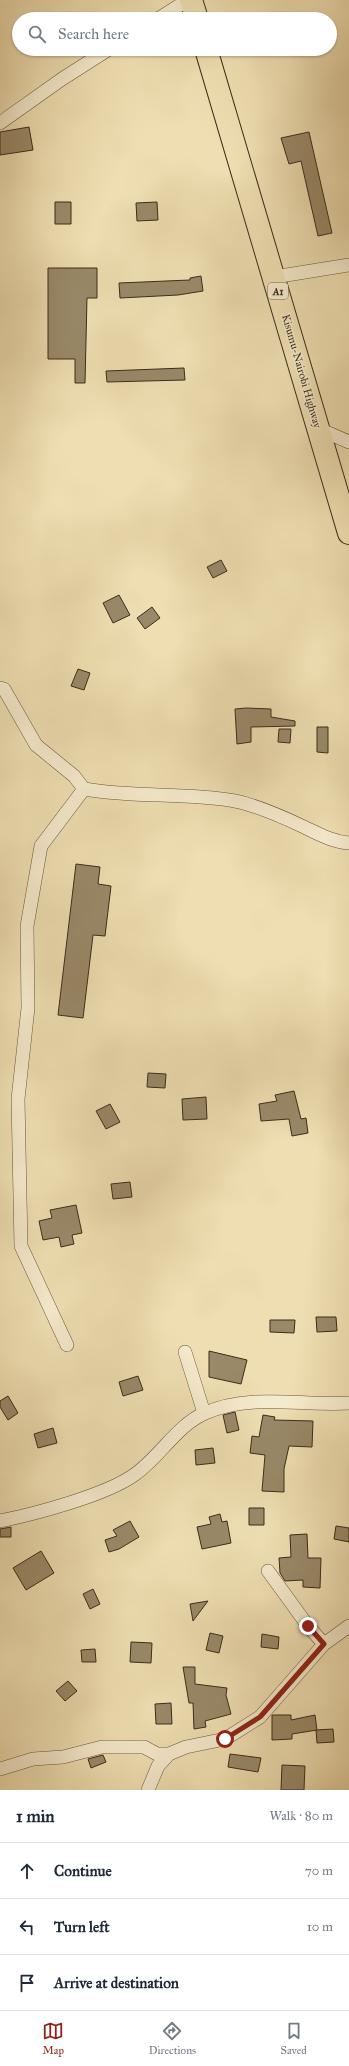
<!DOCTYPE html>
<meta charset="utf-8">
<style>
:root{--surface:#fff;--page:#f2f2f3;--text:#1f2937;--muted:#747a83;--line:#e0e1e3;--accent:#8f2418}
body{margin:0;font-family:"IM FELL Great Primer",serif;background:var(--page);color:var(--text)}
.stop{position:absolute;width:12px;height:12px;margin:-9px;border:3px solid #8f2418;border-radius:50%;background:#fff}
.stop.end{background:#8f2418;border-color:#fff;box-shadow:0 1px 4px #0008}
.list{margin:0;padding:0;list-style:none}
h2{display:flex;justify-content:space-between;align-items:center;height:52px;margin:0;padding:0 16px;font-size:17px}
h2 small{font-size:13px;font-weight:400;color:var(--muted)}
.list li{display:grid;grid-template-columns:26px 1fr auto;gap:12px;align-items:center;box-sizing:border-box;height:56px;padding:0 16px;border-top:1px solid var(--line)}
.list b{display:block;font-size:15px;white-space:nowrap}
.list em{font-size:13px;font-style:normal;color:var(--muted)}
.icon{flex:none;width:22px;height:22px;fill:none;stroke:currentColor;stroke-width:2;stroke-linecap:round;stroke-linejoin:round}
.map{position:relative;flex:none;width:349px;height:1790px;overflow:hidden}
.search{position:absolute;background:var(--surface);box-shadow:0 1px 3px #0004;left:12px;right:12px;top:12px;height:44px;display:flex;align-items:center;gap:10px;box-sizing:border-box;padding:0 14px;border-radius:22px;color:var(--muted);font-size:15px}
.sheet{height:220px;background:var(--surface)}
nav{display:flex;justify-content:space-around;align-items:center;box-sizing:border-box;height:56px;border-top:1px solid var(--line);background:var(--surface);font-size:11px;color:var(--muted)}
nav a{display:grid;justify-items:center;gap:2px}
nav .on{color:var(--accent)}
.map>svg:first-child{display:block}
.building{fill:#998969;stroke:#3c2c1a}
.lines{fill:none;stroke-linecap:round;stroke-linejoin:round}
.street-casing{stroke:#685840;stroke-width:14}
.highway-casing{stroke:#3c2c1a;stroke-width:24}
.street{stroke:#f4eacc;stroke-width:13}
.highway{stroke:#eedeb1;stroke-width:22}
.route{stroke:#8f2418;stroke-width:5}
.labels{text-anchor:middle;stroke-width:3;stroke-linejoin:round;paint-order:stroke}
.shield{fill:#f4eacc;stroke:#73654f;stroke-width:1}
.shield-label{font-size:10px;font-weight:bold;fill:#3c2c1a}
.street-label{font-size:11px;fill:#3c2c1a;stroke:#f4eacc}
</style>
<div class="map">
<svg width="349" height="1790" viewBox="0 0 349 1790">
<rect width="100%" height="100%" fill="#eedeb1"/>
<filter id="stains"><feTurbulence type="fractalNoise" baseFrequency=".005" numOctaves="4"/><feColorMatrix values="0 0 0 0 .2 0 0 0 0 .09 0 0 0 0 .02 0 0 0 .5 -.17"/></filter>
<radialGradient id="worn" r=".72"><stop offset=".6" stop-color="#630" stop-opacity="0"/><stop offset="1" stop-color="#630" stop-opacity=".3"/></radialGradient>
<path class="building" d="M29,127L33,150L0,155V132Z
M309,132L332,233L318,236L301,161L289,164L281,138Z
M55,202H71V224H55Z
M157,202L158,220L137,221L136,203Z
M48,268H97V298H87L85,383H75V359H48Z
M201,276L203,291L178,295L120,298L119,283L190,280V278Z
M184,368L185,380L107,382L106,371Z
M221,560L227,571L213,578L207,567Z
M119,595L130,615L113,623L103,603Z
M152,607L160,618L145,629L137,618Z
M78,669L90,673L84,690L71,686Z
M246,708L271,709V717L295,721V726L251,727V742L237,744L235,709Z
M317,727H328V753L317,752Z
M279,729H291L290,743L278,742Z
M76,864L100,867L98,884L111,886L105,936L93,935L83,1018L58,1015Z
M148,1073L166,1074L165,1088L147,1087Z
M294,1091L301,1119L306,1118L308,1133L292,1136L289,1119L261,1121L259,1104L277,1101L275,1095Z
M206,1097L207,1119L183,1120L182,1099Z
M110,1104L120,1122L106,1129L96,1111Z
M130,1182L132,1197L113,1199L111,1184Z
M76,1205L82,1233L72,1235L74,1244L61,1247L59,1237L43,1240L39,1221L52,1218L50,1210Z
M316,1317H336L337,1331L317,1332Z
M270,1320H295L294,1333L270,1332Z
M209,1351L247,1360L241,1384L209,1377Z
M138,1376L143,1390L123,1396L119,1382Z
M8,1396L18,1413L8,1420L0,1407V1401Z
M235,1412L239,1430L227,1433L223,1415Z
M263,1415L275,1417L274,1420L313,1421L312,1447L289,1446L284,1469V1492L262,1491L265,1455L250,1453L252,1436L259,1437Z
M53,1428L57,1443L38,1448L34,1434Z
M213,1448L215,1463L196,1465L195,1450Z
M249,1508H264V1525H249Z
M220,1514L222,1522L227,1521L231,1543L202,1549L197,1527L211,1524L209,1517Z
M130,1521L139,1537L119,1549L109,1552L105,1540L117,1536L113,1530Z
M336,1526L349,1528V1542L334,1539Z
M11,1527V1537H0V1529Z
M307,1534L308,1558H321L320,1588L303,1587V1580L285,1581L280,1573L279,1558L291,1557L290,1535Z
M41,1551L54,1573L26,1590L13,1568Z
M93,1589L100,1604L90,1609L83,1594Z
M208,1601L193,1621L190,1604Z
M210,1633L223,1636L219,1653L206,1650Z
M262,1634L279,1637L278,1649L261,1647Z
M131,1642L152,1643L151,1663L130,1662Z
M95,1649L96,1662H82L81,1650Z
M183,1667H195V1684L227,1688L226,1695L231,1714L205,1721L206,1727L194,1729L193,1703H189Z
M68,1681L77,1691L65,1701L56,1691Z
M171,1703L172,1724H156L155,1704Z
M272,1715H291V1720L315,1715L317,1730L292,1734V1739L272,1740Z
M333,1729L334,1742L317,1743L316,1730Z
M230,1754L261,1758L258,1772L228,1767Z
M103,1755L106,1762L91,1768L88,1759Z
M282,1765L305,1766L304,1790H281Z"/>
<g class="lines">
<defs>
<path id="street" d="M158,19L188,0
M0,123L62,79L109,49
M274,277L349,265
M319,429L349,442
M0,688L4,689L36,745L74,776L84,789C134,798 185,792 235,801C255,805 285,818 304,827C319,834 333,842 349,843
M67,1345L21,1246L18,1099L28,1008L27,926L41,846L84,789
M185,1352L204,1413
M0,1521C35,1514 106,1495 134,1475C160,1457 176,1426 205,1413C250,1393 301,1406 349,1403
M268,1571L308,1626L324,1644L349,1626
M0,1769L33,1759L63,1757L102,1747H144L157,1754H169
M148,1790L158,1766L169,1754L186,1747L225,1739L260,1717L324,1644"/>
<path id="highway" d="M191,0L197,19
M206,49L349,533"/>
</defs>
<use href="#street" class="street-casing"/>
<use href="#highway" class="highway-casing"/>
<use href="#street" class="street"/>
<use href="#highway" class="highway"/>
</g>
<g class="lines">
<path class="route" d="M225,1739L260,1717L324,1644L308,1626"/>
</g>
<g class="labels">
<rect class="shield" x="268" y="283" width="20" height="16" rx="3"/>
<g class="shield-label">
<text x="278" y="295">A1</text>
</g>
<g class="street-label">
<text transform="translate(302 371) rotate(74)" y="4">Kisumu-Nairobi Highway</text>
</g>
</g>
<rect width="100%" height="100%" filter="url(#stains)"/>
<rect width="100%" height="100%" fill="url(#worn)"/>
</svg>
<div class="stop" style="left:225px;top:1739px"></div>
<div class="stop end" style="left:308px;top:1626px"></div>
<div class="search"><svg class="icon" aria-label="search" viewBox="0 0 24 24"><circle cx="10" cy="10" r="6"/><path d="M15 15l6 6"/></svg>Search here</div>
</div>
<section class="sheet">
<h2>1 min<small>Walk · 80 m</small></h2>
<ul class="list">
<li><svg class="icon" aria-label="ahead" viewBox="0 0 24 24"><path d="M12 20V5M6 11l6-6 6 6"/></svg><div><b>Continue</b></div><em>70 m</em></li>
<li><svg class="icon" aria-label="left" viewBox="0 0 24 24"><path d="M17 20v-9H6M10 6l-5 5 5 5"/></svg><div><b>Turn left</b></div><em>10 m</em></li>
<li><svg class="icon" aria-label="arrive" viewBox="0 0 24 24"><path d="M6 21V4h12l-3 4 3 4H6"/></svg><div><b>Arrive at destination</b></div></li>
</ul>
</section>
<nav>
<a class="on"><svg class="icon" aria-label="map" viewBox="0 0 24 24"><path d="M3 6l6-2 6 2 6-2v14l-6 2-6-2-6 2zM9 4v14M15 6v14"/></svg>Map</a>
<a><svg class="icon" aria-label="directions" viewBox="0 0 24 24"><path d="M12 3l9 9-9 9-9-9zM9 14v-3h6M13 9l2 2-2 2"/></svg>Directions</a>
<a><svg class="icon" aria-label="saved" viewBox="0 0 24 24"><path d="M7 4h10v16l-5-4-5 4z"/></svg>Saved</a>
</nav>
